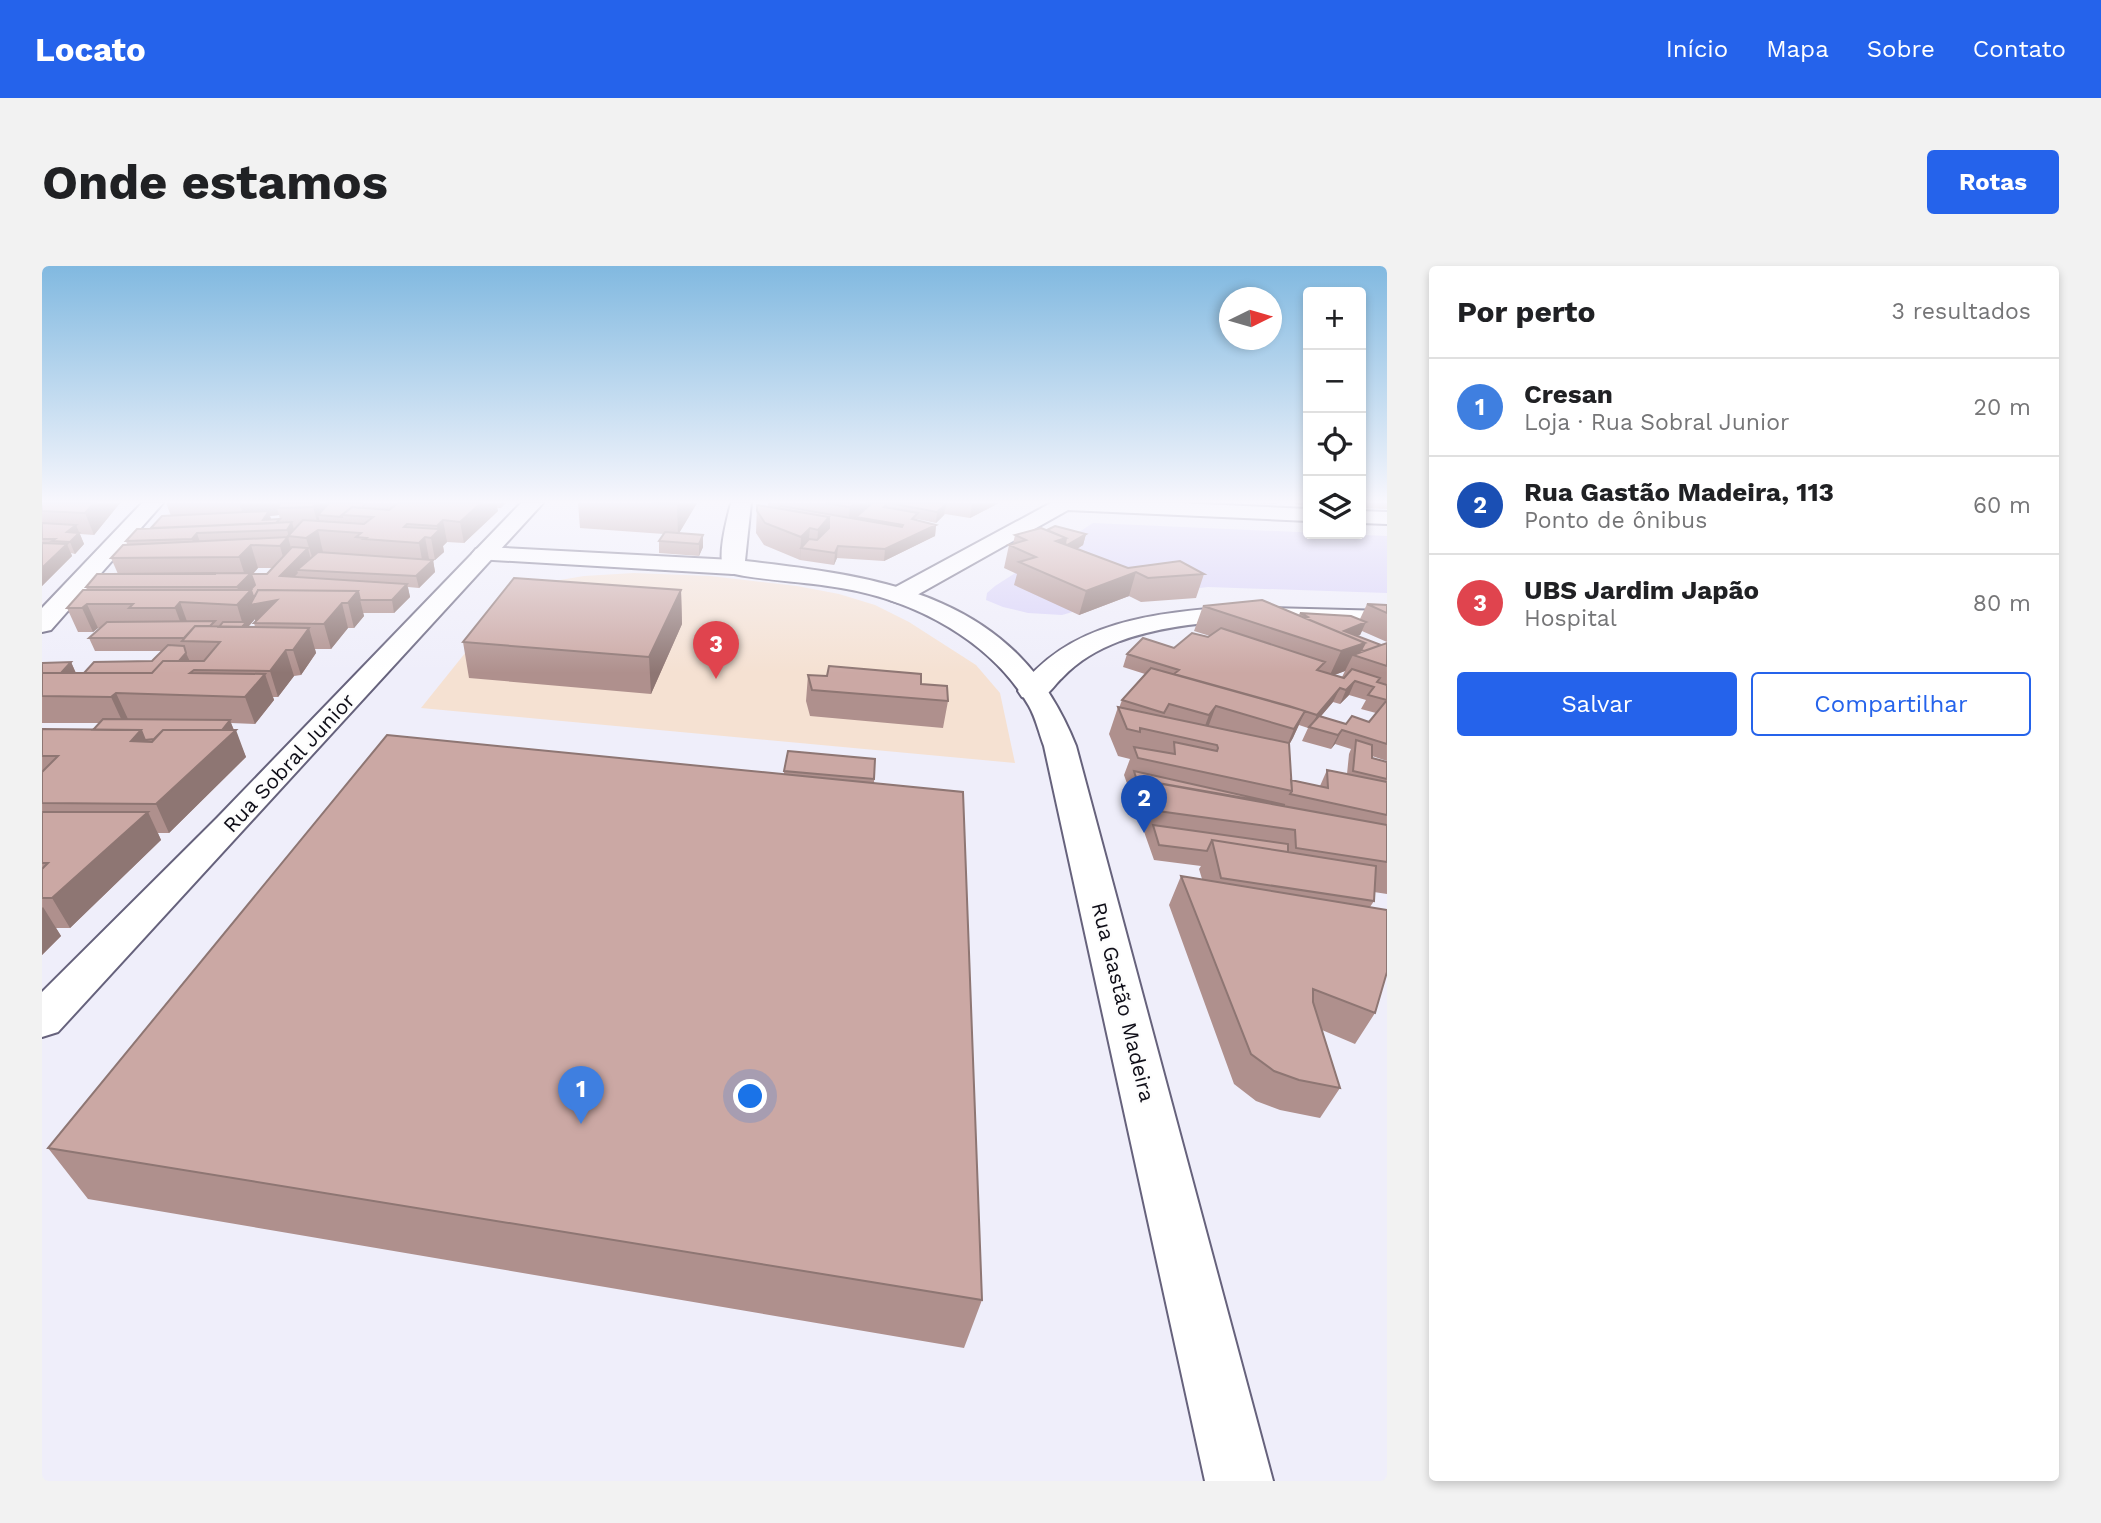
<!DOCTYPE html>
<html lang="pt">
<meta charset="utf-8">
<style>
:root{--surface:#fff;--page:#f2f2f2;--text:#202124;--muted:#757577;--line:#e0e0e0;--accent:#2563eb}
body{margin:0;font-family:"Work Sans",sans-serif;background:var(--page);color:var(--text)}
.controls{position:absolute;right:21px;top:21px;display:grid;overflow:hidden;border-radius:7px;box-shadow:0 4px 10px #0003}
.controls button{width:63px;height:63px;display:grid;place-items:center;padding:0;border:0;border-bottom:2px solid var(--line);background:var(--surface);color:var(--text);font:35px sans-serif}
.compass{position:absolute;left:1177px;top:21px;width:63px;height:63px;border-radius:50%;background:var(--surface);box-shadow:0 4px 10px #0003;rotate:85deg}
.you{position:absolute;left:709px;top:831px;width:24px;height:24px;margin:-18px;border:5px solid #fff;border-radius:50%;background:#1a73e8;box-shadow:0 0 0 10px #1a73e833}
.badge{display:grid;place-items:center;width:46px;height:46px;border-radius:50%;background:var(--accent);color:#fff;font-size:23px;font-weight:700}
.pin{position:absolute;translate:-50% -58px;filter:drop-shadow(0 2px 4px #0008)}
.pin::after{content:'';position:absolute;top:37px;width:24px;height:21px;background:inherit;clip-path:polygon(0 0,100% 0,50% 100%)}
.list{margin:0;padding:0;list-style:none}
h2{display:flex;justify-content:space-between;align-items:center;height:91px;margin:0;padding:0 28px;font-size:30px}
h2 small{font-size:23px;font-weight:400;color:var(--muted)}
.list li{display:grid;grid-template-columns:46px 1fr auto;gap:21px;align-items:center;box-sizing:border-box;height:98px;padding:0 28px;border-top:2px solid var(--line)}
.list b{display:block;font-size:26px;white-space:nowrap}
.list p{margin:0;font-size:23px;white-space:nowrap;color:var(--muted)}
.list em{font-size:23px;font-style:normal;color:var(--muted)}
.actions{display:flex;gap:14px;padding:21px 28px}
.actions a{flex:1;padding:16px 0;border:2px solid var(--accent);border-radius:7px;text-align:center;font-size:24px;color:var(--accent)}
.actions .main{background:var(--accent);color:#fff}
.icon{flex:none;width:38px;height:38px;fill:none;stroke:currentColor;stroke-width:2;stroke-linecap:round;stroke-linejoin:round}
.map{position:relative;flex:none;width:1345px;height:1215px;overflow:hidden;border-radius:7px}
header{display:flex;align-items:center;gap:42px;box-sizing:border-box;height:98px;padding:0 35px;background:var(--accent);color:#fff}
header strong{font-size:33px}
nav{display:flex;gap:38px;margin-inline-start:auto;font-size:24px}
.intro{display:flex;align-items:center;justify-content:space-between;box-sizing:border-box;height:168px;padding:0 42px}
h1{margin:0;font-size:49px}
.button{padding:18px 32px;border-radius:7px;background:var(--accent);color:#fff;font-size:24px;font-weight:700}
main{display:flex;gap:42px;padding:0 42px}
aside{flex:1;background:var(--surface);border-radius:7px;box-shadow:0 4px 10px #0003}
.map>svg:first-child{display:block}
.medical{fill:#f5e1d2}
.green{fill:#d9d3f8}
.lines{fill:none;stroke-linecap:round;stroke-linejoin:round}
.street-casing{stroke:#66627c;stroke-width:4}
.secondary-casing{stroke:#66627c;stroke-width:4}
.street{fill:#fff;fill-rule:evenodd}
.secondary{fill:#fff;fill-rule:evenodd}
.wall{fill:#af908d;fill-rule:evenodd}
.shaded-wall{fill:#8e7673}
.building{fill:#cba8a4;stroke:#8e7673;stroke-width:2}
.labels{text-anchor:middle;stroke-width:5;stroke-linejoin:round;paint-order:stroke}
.street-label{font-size:21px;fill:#0f0e18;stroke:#fdfdfd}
</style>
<header>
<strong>Locato</strong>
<nav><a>Início</a><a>Mapa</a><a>Sobre</a><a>Contato</a></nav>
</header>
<div class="intro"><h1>Onde estamos</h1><a class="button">Rotas</a></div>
<main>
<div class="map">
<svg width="1345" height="1215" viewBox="0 0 1345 1215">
<rect width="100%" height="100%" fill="#efeefa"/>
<path class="medical" d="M592,307L668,310L755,320L797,328L833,339L867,356L934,399L958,427L973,497L379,442L476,321L542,310Z"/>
<path class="green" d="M1051,257L1345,270V327L1166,321L1083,331L1020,349L986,347L961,341L944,334L945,327L953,320Z"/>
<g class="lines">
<defs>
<path id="street" d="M1009,237H1138L1266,243V255L1026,244L866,334L857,337L848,334L844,329L848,324Z
M1319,245L1345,246V258L1319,257Z
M442,281L691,294L699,296L703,301L699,306L691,308L434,293L430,288L434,283Z
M1194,341L1345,345V361C1258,356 1162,345 1078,375C1055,384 1037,394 1020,412C1014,417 1008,427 1001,431C995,435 987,433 980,431L976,425C1025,355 1116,346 1194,341Z"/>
<path id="secondary" d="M100,237H121L9,364L0,366V342Z
M479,237H501L16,766L0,771V726L175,552Z
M689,237H709L703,295C845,311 975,330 1034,480L1231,1215H1163L1002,480C997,467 994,452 987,440C949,374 872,334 799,322C761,315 720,315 683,306C674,293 685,253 689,237Z"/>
</defs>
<use href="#street" class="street-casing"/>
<use href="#secondary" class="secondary-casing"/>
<use href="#street" class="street"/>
<use href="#secondary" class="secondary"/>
</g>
<path class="wall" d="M0,237H78L52,269L38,268L42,278L33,288L29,287L30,290L0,320Z
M124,237H464L459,242H455L456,245L422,277L405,276L401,280L402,286L393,294H391L393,306L377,322L366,321L368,331L352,347H321L322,350L312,362H306L289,383H273L274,387L259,409L252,410L236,431H231L232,434L213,458L189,457L204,491L127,567H116L119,574L28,662H14L19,670L0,689V463L51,464L58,457H0V397L29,396L34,407H42L110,395L120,385H53L47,372L58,362H56L51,366H36L25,342L45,324L44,321L76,308L69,292L85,278L84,275L109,262L129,250ZM237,249L238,253H229L228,250ZM216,302H230L225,308H211ZM213,353V356L212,357L213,361H206Z
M536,237H655L637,267L661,269V281L657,290L617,287V275L622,268L538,262Z
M726,237H957L928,252L903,248L894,257L875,253V254L894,259L893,270L842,295L795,292L792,299L758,294L722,279L714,267L715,239L726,241Z
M1199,237H1235V238Z
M1251,237H1266V240L1257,239Z
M1319,237H1345V243L1319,242Z
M1005,264L1044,268L1041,279L1035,283L1086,302L1162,308L1154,332L1099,336L1087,330L1037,349L972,319L975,308L962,302L967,279L971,278L973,269Z
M639,324L640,358L609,428L427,412L421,376Z
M1325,338L1345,339V376L1320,365L1318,369L1315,370L1339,379L1345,377V495L1330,490V492L1345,496V628L1332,626V635L1328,641L1333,747L1313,778L1280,764L1298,822L1278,852L1238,844L1214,835L1192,818L1127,639L1139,610L1160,613L1157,603L1159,600L1112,594L1082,509L1088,493L1076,490L1067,468L1076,441L1077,442L1080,434L1103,408L1081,401L1085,388L1132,382L1166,371L1168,370L1152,365L1161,340L1257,349L1258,347L1318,353ZM1303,405L1300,411L1292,409ZM1307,429L1324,434L1319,443L1334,447L1327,456L1304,458L1279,450L1291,436L1298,438ZM1257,459L1266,462L1260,475L1289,483L1293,478L1309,483L1307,488L1305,508L1285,504L1278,520L1249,514L1247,479Z
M766,409L879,418L906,435L901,462L768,450L764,435Z
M833,493L832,517L940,1034L922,1082L46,933L6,882L742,508V505Z"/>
<path class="shaded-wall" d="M52,237H78L52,269L43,247Z
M197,237H249L235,242L237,249L228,250L230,256L203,253Z
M275,237H300L276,249L279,260L277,262L271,241Z
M439,237H454L456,245L422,277L418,256Z
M636,237H655L636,269L635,238Z
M813,237H825L824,248L814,251V256L806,263L808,241Z
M930,237H957L928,252Z
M904,238L902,249L894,257L895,246Z
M787,251L786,273L775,284L776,264Z
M401,254L405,276L401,280L402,286L393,294L389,272L396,265L395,260Z
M250,256L254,271L247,270L245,264Z
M34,259L42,278L33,288L28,276L25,266Z
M894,259L893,270L842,295L843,283Z
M768,262L766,283L759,282L758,294L759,271Z
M276,264L281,286L271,294L264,272Z
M155,267L162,290L156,291L150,273Z
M1044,268L1041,279L1022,291L1025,280Z
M661,269V281L657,290V278Z
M246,271L252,293L244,302L238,280Z
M383,271L387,293L381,299L377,277Z
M1024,272L1019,295L1014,275Z
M25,278L30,290L0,320V302Z
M209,279L216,302L210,309L217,330H211L214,338L235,334L214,357L213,353L206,361L192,371L201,359L195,339L200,334L195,321L204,313L197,291Z
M796,280L795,292L792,299L793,287Z
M266,282L269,294L255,304L256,307L242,322L238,310Z
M391,294L393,306L377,322L374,310Z
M1094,306L1087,330L1037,349L1044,325Z
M365,318L368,331L352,347L350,334Z
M639,324L640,358L609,428L607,391Z
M316,325L322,350L312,362L306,337Z
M138,336L147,361L142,366L133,342Z
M300,337L306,362L289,383L282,358Z
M45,338L56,362L51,366L40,342Z
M1324,356L1318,369L1299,376L1302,365Z
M267,362L274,387L259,409L251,384Z
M1323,377L1316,391L1311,389L1303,405L1287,411L1299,385Z
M244,384L252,410L236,431L228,405Z
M144,387L150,400L115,420Z
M29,396L35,410L10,417Z
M223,408L232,434L213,458L203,431Z
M1313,415L1307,429L1298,438L1304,424Z
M1298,422L1291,436L1268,463L1275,449Z
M74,427L86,453L81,457L69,431Z
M1174,440L1164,467L1157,476L1167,449Z
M1263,445L1251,472L1240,491L1252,463Z
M188,454L192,465L194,464L204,491L127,567L114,538L173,473Z
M99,464L111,491L89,475Z
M1300,464L1293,478L1289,483L1296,469Z
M106,546L119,574L28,662L10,632Z
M1,641L19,670L0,689V642Z"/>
<path class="building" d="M0,237H52L43,247L0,245Z
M239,237H275L271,241L235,242Z
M287,237H320L323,238L320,242L310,241L300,249V251L276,249Z
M356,237H439L418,256L401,254L395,260L365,258L362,261L398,263L389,272L383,271L377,277L322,273L324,272L314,271L319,267L276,264L264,272L246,270L261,254L322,258L331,251L300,249L310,241L347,244Z
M612,237H636L635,238Z
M783,237H813L808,241Z
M825,237H846L842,241L876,247L870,253L894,259L843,283L796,280L793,287L759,282L767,273L775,274L787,262V251L736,242L739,240L860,261L861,259L814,251L829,238Z
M848,237H898L904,238L895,246Z
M715,239L787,251L776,264L768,262L759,271L723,257L715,245Z
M227,245L221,254L238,253L234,257L109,262L120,250Z
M250,256L245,264L155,267L150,273L84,275L95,263Z
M0,257L34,259L25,266L37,267L28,276L10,275L13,273H0Z
M1013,260L1044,268L1025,279L1023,278L1024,272L1005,264Z
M999,262L1024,272L1014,275L1086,302L1138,295L1162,308L1106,312L1094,306L1044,325L977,296L994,291L967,279L984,274L973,269Z
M623,266L661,269L657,278L617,275Z
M246,271L238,280L209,279L197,291L69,292L81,279Z
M0,277L25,278L0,302Z
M250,281L266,282L238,310L365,318L350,334H318L316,325L216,324L213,330H211L209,324H208L213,319L209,308H225Z
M276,286L391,294L374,310L255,304Z
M173,307V308H69Z
M209,307L195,321H44L55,308Z
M472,312L639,324L607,391L421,376Z
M41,324H209L195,339L138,336L133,342H87L91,338H45L40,342H25Z
M216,324L316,325L306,337H300L282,358L212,357L235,334L208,339Z
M1220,334L1323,377L1299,385L1161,340Z
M1325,338L1345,339V347Z
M1258,347L1309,350L1324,356L1302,365L1339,379L1322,385L1319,384L1323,377L1263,352L1266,351Z
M173,355L168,360H153L142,372H47L65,356Z
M181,356H204L200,361H177Z
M153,360L267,362L251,384H244L228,405L152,404L148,407L223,408L203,431L74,427L69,431L0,430V407H110L121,395H162L178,376L140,375Z
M1179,362L1283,396L1275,404L1302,412L1310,403L1338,412L1335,416L1345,419V478L1300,464L1296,469L1267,461L1277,450L1304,458L1310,450L1327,456L1345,434L1326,429L1332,421L1313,415L1304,424L1298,422L1275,449L1247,440L1132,408L1137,404L1085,388L1101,372L1132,382L1150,367L1166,371Z
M1345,377V400L1311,389Z
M126,379L142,380L144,387L137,395H121L110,407H42L52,396L110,395Z
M29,396L19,407H0V397Z
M787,400L879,408V418L905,420L906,435L770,424L766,409L785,410Z
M1109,402L1263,445L1252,463L1174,440L1167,449L1127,438L1122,447L1080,434Z
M1076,441L1247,477L1250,525L1096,492L1092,481L1133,488L1132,476L1175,485L1176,482L1175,479L1098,462V466L1085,463Z
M61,453L188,454L180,464H121L112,473L103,474L99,464H51Z
M0,463L99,464L89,475L110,476L121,464H194L114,538L0,537V506L16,490H0Z
M345,469L921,526L940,1034L6,882Z
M1314,474L1330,479V492L1345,496V513L1311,505Z
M746,485L833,493L832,513L742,505Z
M1285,504L1345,516V549L1248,528L1250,525L1249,514L1286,522Z
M1092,505L1243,539L1104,515L1099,528Z
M1104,515L1345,559V596L1254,582L1253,564L1116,545Z
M0,546H106L10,632H0V603L6,597H0Z
M1111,559L1246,578V586L1170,574L1165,585L1117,579Z
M1170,574L1334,600L1332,635L1179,612Z
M1139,610L1345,644V706L1333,747L1271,723V736L1298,822L1257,814L1232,805L1209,788Z"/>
<linearGradient id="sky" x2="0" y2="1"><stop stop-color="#81b9e0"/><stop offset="0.58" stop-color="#f8f7fd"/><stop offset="1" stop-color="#f8f7fd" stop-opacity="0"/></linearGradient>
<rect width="1345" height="407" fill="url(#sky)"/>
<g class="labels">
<g class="street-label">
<text transform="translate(247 497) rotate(-47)" y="7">Rua Sobral Junior</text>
<text transform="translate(1081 736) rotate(76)" y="7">Rua Gastão Madeira</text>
</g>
</g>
</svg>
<div class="controls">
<button>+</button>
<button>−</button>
<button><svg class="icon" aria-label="locate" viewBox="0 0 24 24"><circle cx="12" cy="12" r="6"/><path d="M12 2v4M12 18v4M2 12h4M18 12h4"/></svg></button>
<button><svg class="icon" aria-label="layers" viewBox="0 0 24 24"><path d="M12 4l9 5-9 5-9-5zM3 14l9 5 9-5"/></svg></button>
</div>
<svg class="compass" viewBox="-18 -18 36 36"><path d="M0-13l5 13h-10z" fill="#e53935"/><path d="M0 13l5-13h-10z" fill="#757577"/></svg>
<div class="you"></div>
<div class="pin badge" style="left:539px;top:858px;background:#3f7fe0">1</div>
<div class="pin badge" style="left:1102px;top:567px;background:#1a4fb4">2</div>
<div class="pin badge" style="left:674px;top:413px;background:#e0444e">3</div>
</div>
<aside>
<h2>Por perto<small>3 resultados</small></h2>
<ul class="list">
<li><span class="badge" style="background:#3f7fe0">1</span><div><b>Cresan</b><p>Loja · Rua Sobral Junior</p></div><em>20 m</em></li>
<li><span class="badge" style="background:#1a4fb4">2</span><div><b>Rua Gastão Madeira, 113</b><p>Ponto de ônibus</p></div><em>60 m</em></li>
<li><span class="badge" style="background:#e0444e">3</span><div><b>UBS Jardim Japão</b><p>Hospital</p></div><em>80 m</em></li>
</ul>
<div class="actions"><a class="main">Salvar</a><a>Compartilhar</a></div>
</aside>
</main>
